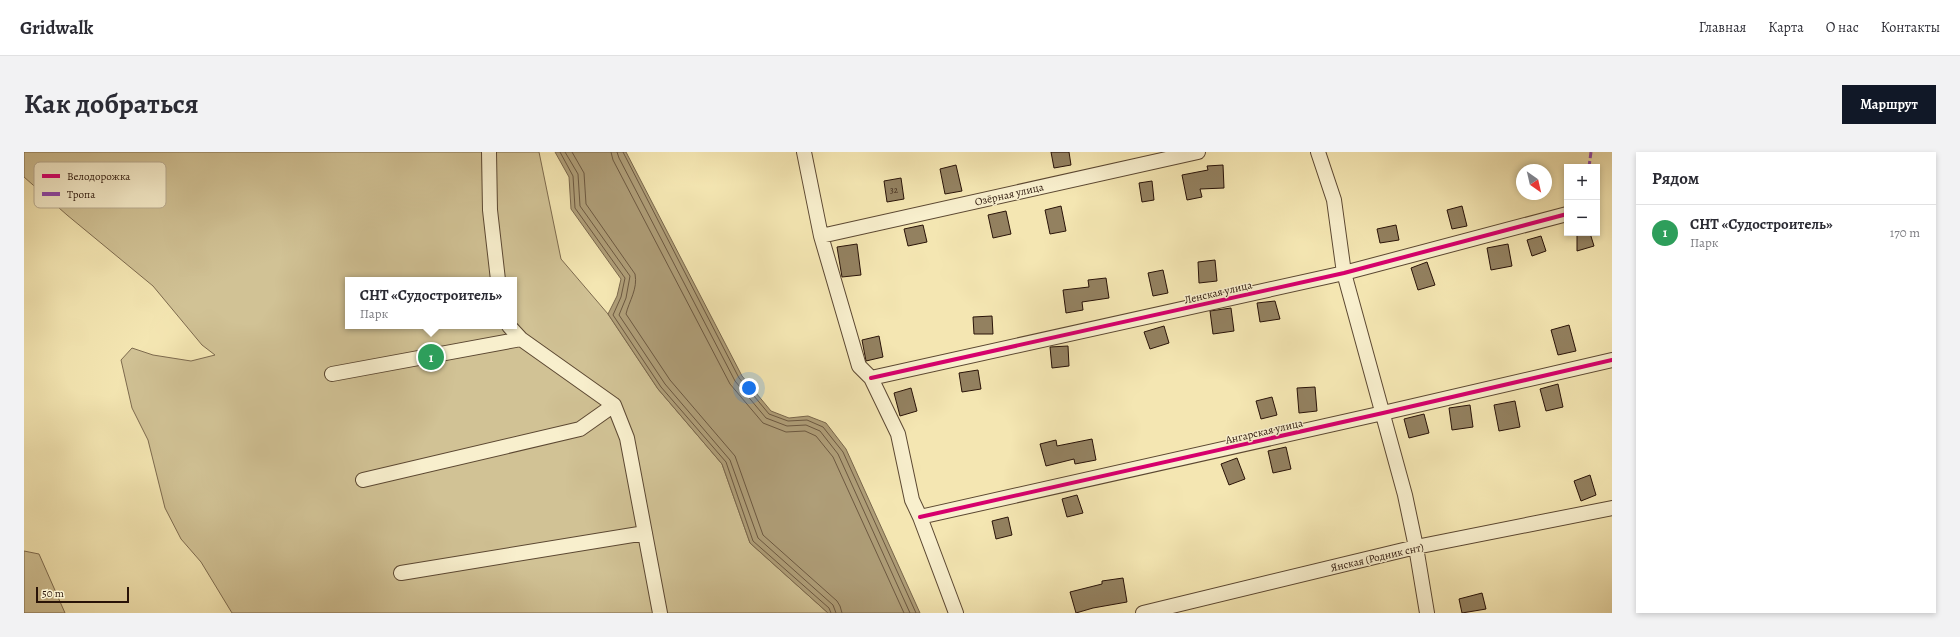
<!DOCTYPE html>
<html lang="ru">
<meta charset="utf-8">
<style>
:root{--surface:#fff;--page:#f2f2f3;--text:#2b2b33;--muted:#7c7c81;--line:#e1e1e2;--accent:#111827}
body{margin:0;font-family:Alegreya,serif;background:var(--page);color:var(--text)}
.controls{position:absolute;right:12px;top:12px;display:grid;overflow:hidden;border-radius:0px;box-shadow:0 2px 6px #0003}
.controls button{width:36px;height:36px;display:grid;place-items:center;padding:0;border:0;border-bottom:1px solid var(--line);background:var(--surface);color:var(--text);font:20px sans-serif}
.compass{position:absolute;left:1492px;top:12px;width:36px;height:36px;border-radius:50%;background:var(--surface);box-shadow:0 2px 6px #0003;rotate:146deg}
.scale{position:absolute;left:12px;bottom:10px;width:93px;box-sizing:border-box;padding-left:4px;border:2px solid #291308;border-top:0;font-size:11px;line-height:14px;white-space:nowrap;color:#291308;-webkit-text-stroke:3px #f8efcd;paint-order:stroke}
.you{position:absolute;left:725px;top:236px;width:14px;height:14px;margin:-10px;border:3px solid #fff;border-radius:50%;background:#1a73e8;box-shadow:0 0 0 6px #1a73e833}
.badge{display:grid;place-items:center;width:26px;height:26px;border-radius:50%;background:var(--accent);color:#fff;font-size:13px;font-weight:700}
.pin{position:absolute;translate:-50% -50%;border:2px solid #fff;box-shadow:0 1px 4px #0006}
.popup{position:absolute;left:321px;top:125px;width:172px;height:52px;box-sizing:border-box;display:grid;place-content:center;border-radius:0px;background:var(--surface);filter:drop-shadow(0 1px 3px #0005);font-size:13px;white-space:nowrap;color:var(--muted)}
.popup b{font-size:15px;color:var(--text)}
.popup::after{content:'';position:absolute;left:50%;top:100%;margin-left:-8px;border:8px solid transparent;border-top-color:var(--surface)}
.list{margin:0;padding:0;list-style:none}
h2{display:flex;justify-content:space-between;align-items:center;height:52px;margin:0;padding:0 16px;font-size:17px}
h2 small{font-size:13px;font-weight:400;color:var(--muted)}
.list li{display:grid;grid-template-columns:26px 1fr auto;gap:12px;align-items:center;box-sizing:border-box;height:56px;padding:0 16px;border-top:1px solid var(--line)}
.list b{display:block;font-size:15px;white-space:nowrap}
.list p{margin:0;font-size:13px;white-space:nowrap;color:var(--muted)}
.list em{font-size:13px;font-style:normal;color:var(--muted)}
.map{position:relative;flex:none;width:1588px;height:461px;overflow:hidden;border-radius:0px}
header{display:flex;align-items:center;gap:24px;box-sizing:border-box;height:56px;padding:0 20px;background:var(--surface);border-bottom:1px solid var(--line)}
header strong{font-size:19px}
nav{display:flex;gap:22px;margin-inline-start:auto;font-size:14px}
.intro{display:flex;align-items:center;justify-content:space-between;box-sizing:border-box;height:96px;padding:0 24px}
h1{margin:0;font-size:28px}
.button{padding:10px 18px;border-radius:0px;background:var(--accent);color:#fff;font-size:14px;font-weight:700}
main{display:flex;gap:24px;padding:0 24px}
aside{flex:1;background:var(--surface);border-radius:0px;box-shadow:0 2px 6px #0003}
.map>svg:first-child{display:block}
.green{fill:#d1c295;stroke:#7d6a4e;fill-rule:evenodd}
.water{fill:#af9e78;stroke:#79664b}
.lines{fill:none;stroke-linecap:round;stroke-linejoin:round}
.shore{stroke:#6c5840;stroke-width:1}
.building{fill:#938160;stroke:#291308}
.minor-casing{stroke:#5c4832;stroke-width:16}
.minor{stroke:#f8efcd;stroke-width:14}
.quiet{stroke:#8e44ad;stroke-width:3;stroke-dasharray:6 3;stroke-linecap:butt}
.cycleway-casing{stroke:#f8efcd;stroke-width:6}
.cycleway{stroke:#d6006c;stroke-width:4}
.labels{text-anchor:middle;stroke-width:3;stroke-linejoin:round;paint-order:stroke}
.number-label{font-size:9px;fill:#442e1e}
.street-label{font-size:11px;fill:#291308;stroke:#f8efcd}
.key{fill:#f8efcd;stroke:#baad92;stroke-width:1}
.key-label{font-size:11px;fill:#291308}
</style>
<header>
<strong>Gridwalk</strong>
<nav><a>Главная</a><a>Карта</a><a>О нас</a><a>Контакты</a></nav>
</header>
<div class="intro"><h1>Как добраться</h1><a class="button">Маршрут</a></div>
<main>
<div class="map">
<svg width="1588" height="461" viewBox="0 0 1588 461">
<rect width="100%" height="100%" fill="#f4e6b2"/>
<filter id="stains"><feTurbulence type="fractalNoise" baseFrequency=".005" numOctaves="4"/><feColorMatrix values="0 0 0 0 .2 0 0 0 0 .09 0 0 0 0 .02 0 0 0 .5 -.17"/></filter>
<radialGradient id="worn" r=".72"><stop offset=".6" stop-color="#630" stop-opacity="0"/><stop offset="1" stop-color="#630" stop-opacity=".3"/></radialGradient>
<path class="green" d="M0,0H515L537,107L584,162L634,237L698,312L726,391L804,461H208L177,410L157,387L141,356L124,288L108,256L97,208L108,196L129,203L167,209L191,203L178,193L129,134L43,63L0,25ZM324,128H490V174H324Z
M0,399L15,402L41,461H0Z"/>
<path class="water" d="M531,0H602L718,224L747,259L765,266L784,264L802,271L822,297L896,461H804L726,391L698,312L634,237L584,162L593,144L597,127L547,57L545,25Z"/>
<g class="lines">
<path class="shore" d="M536,0L549,24L551,56L601,126L597,145L589,163L637,235L702,310L729,389L805,456L807,461
M541,0L554,22L556,54L606,124L602,146L595,163L641,232L706,308L734,386L809,453L812,461
M548,0L560,21L562,52L611,122C614,137 605,149 602,162L646,228L711,304L739,383L813,449L816,454L818,461
M587,0L589,8L706,232L739,271L762,280L781,279L792,284L809,305L880,461
M593,0L595,6L711,229L742,266L763,274L782,273L796,279L814,302L886,461
M599,0L715,226L745,262L764,269L783,268L799,275L819,300L892,461"/>
</g>
<path class="building" d="M1027,0H1045L1047,13L1030,16Z
M932,13L938,39L921,42L916,17Z
M1199,13L1200,36L1176,37L1178,45L1163,48L1158,23L1184,18L1183,14Z
M877,26L880,47L863,50L860,29Z
M1128,29L1130,48L1118,50L1115,31Z
M1037,54L1042,79L1026,82L1021,58Z
M1438,54L1443,74L1428,77L1423,58Z
M982,59L987,82L969,86L964,63Z
M899,73L903,90L884,94L880,77Z
M1372,73L1375,88L1356,91L1353,77Z
M1553,81H1566L1570,94L1553,99Z
M1517,84L1522,99L1508,104L1503,88Z
M833,92L837,123L818,125L813,95Z
M1484,92L1488,114L1467,118L1463,96Z
M1191,108L1193,129L1175,131L1174,110Z
M1403,110L1411,133L1394,138L1387,116Z
M1139,118L1144,141L1129,144L1124,121Z
M1082,126L1085,146L1058,150L1059,158L1042,161L1039,138L1065,135L1064,128Z
M1251,149L1256,167L1236,170L1233,151Z
M1207,156L1210,179L1189,182L1186,159Z
M968,164L969,182H950L949,165Z
M1545,173L1552,199L1534,203L1527,178Z
M1140,174L1145,191L1126,197L1120,180Z
M855,184L859,205L842,209L838,188Z
M1044,194L1045,214L1028,216L1026,195Z
M954,218L957,237L938,240L935,221Z
M1534,232L1539,255L1522,259L1516,237Z
M1291,235L1293,259L1275,261L1273,236Z
M887,236L893,259L876,264L870,241Z
M1248,245L1253,263L1237,267L1232,249Z
M1491,249L1496,275L1475,279L1470,253Z
M1446,253L1449,275L1428,278L1425,256Z
M1400,262L1405,281L1385,286L1380,267Z
M1068,287L1072,308L1051,312L1050,307L1022,314L1016,292L1032,288L1033,294Z
M1262,295L1267,317L1249,321L1244,299Z
M1213,306L1221,327L1205,333L1197,312Z
M1566,323L1572,343L1557,349L1550,329Z
M1053,343L1059,361L1043,365L1038,347Z
M984,365L988,383L972,387L968,369Z
M1099,426L1103,450L1069,456L1052,461L1046,440L1078,432V429Z
M1458,441L1462,457L1438,461L1435,447Z"/>
<g class="lines">
<defs>
<path id="minor" d="M465,0L466,58L474,128
M780,0L797,84L835,214L847,226L874,282L888,348L896,365L932,461
M1294,0L1310,48L1320,121L1381,343L1392,395L1403,461
M797,84L1174,0
M485,174L497,187L590,253L603,286L636,461
M308,222L497,187
M847,226L1320,121L1543,62
M339,328L556,277L590,253
M896,365L1359,261L1588,208
M377,421L621,381
M1119,461L1392,395L1588,356"/>
</defs>
<use href="#minor" class="minor-casing"/>
<use href="#minor" class="minor"/>
<path class="quiet" d="M1565,15L1567,0"/>
<defs>
<path id="cycleway" d="M847,226L1320,121L1543,62
M896,365L1359,261L1588,208"/>
</defs>
<use href="#cycleway" class="cycleway-casing"/>
<use href="#cycleway" class="cycleway"/>
</g>
<g class="labels">
<g class="number-label">
<text x="870" y="41">32</text>
</g>
<g class="street-label">
<text transform="translate(985 42) rotate(-13)" y="4">Озёрная улица</text>
<text transform="translate(1194 140) rotate(-13)" y="4">Ленская улица</text>
<text transform="translate(1240 279) rotate(-13)" y="4">Ангарская улица</text>
<text transform="translate(1353 405) rotate(-13)" y="4">Янская (Родник снт)</text>
</g>
</g>
<rect x="10" y="10" width="132" height="46" rx="6" class="key"/>
<rect x="18" y="22" width="18" height="4" fill="#d6006c"/>
<rect x="18" y="40" width="18" height="4" fill="#8e44ad"/>
<g class="key-label">
<text x="43" y="28">Велодорожка</text>
<text x="43" y="46">Тропа</text>
</g>
<rect width="100%" height="100%" filter="url(#stains)"/>
<rect width="100%" height="100%" fill="url(#worn)"/>
</svg>
<div class="controls">
<button>+</button>
<button>−</button>
</div>
<svg class="compass" viewBox="-18 -18 36 36"><path d="M0-13l5 13h-10z" fill="#e53935"/><path d="M0 13l5-13h-10z" fill="#7c7c81"/></svg>
<div class="scale">50 m</div>
<div class="you"></div>
<div class="pin badge" style="left:407px;top:205px;background:#2e9e5b">1</div>
<div class="popup"><b>СНТ «Судостроитель»</b>Парк</div>
</div>
<aside>
<h2>Рядом<small></small></h2>
<ul class="list">
<li><span class="badge" style="background:#2e9e5b">1</span><div><b>СНТ «Судостроитель»</b><p>Парк</p></div><em>170 m</em></li>
</ul>
</aside>
</main>
